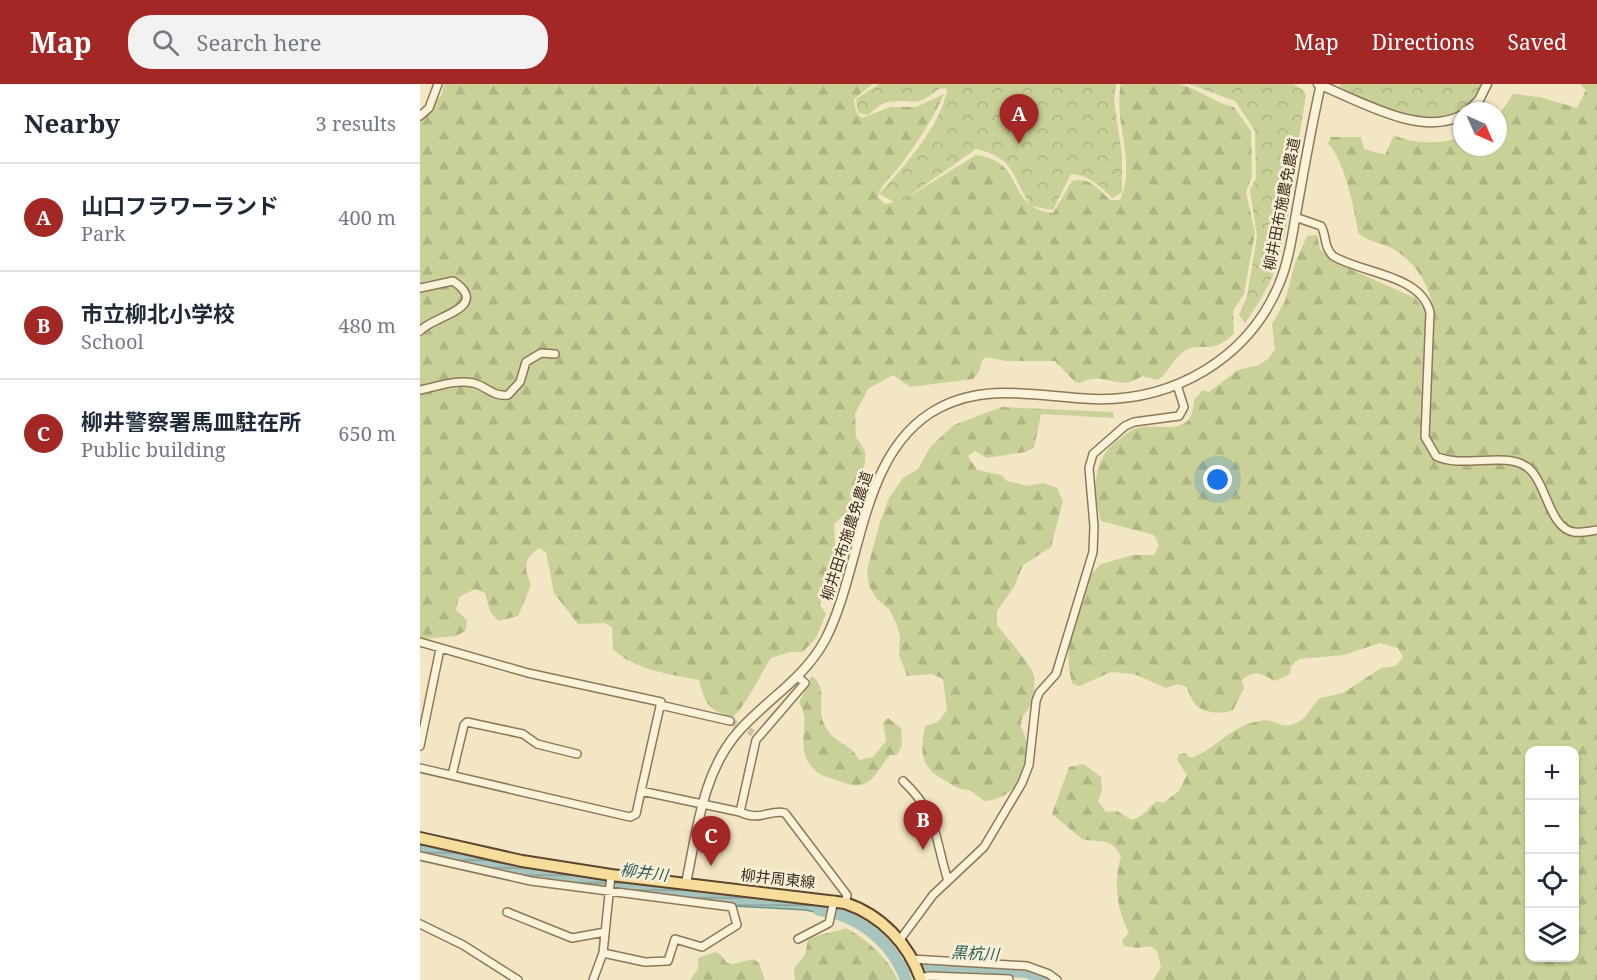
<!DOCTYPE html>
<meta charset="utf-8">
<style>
:root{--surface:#fff;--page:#f2f2f3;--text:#1f2937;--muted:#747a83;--line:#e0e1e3;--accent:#a32724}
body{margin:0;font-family:"Noto Serif","Noto Sans JP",serif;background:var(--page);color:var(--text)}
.controls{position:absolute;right:18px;bottom:18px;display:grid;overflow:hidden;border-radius:12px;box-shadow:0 2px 4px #0004}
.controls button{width:54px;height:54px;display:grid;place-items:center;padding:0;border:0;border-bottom:2px solid var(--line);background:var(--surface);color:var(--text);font:30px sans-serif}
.compass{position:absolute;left:1033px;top:18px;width:54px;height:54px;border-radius:50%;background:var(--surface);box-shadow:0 2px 4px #0004;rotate:135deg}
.you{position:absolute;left:798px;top:396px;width:21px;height:21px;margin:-15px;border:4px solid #fff;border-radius:50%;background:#1a73e8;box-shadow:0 0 0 9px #1a73e833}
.badge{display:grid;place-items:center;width:39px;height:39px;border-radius:50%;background:var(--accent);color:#fff;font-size:20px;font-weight:700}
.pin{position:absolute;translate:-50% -50px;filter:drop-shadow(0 2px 3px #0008)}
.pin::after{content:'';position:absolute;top:32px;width:21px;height:18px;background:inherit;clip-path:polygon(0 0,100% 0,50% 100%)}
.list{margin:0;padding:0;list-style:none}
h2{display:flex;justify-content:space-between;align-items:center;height:78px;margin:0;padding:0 24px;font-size:26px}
h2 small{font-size:20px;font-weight:400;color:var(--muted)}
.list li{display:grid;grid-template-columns:39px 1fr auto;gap:18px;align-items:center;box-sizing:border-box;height:108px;padding:0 24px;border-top:2px solid var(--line)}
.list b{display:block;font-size:22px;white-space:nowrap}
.list p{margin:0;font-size:20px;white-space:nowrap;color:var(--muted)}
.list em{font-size:20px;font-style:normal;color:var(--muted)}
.icon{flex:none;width:33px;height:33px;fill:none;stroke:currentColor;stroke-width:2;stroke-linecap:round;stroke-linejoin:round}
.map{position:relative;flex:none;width:1177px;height:896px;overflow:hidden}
header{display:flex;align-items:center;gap:36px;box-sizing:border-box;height:84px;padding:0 30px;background:var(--accent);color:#fff}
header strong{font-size:28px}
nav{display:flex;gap:33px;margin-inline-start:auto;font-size:21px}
.search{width:420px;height:54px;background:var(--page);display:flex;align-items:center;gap:15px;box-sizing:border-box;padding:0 21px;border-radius:24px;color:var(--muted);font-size:22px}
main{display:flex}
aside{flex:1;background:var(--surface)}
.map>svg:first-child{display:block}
.forest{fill:url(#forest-firs);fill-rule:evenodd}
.park{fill:url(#park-crowns)}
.water{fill:url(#water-rules);stroke:#6d948c;stroke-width:1.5}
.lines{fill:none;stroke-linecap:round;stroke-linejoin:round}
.river{stroke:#a7c5bd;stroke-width:12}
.minor-tunnel{stroke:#cec1a4;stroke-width:7;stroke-dasharray:7 3.5;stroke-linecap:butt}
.minor-casing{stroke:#8f7759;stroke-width:10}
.tertiary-casing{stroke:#8f7759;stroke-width:11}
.primary-casing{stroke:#5d452e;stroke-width:14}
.minor{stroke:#fbf2da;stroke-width:7}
.tertiary{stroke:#fbf2da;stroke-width:8}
.primary{stroke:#f7dd9b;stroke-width:10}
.labels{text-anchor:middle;stroke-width:5;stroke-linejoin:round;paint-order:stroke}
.street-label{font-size:15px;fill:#3e2e1e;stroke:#f8efd6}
.water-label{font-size:16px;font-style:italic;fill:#2c5f5d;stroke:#f8efd6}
</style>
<header>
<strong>Map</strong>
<div class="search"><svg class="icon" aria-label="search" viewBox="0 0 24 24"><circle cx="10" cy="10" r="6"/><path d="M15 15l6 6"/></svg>Search here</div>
<nav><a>Map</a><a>Directions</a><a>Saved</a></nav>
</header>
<main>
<aside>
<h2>Nearby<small>3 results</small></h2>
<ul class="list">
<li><span class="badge">A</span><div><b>山口フラワーランド</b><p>Park</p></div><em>400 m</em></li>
<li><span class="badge">B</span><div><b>市立柳北小学校</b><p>School</p></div><em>480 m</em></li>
<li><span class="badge">C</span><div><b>柳井警察署馬皿駐在所</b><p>Public building</p></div><em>650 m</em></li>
</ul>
</aside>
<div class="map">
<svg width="1177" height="896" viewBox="0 0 1177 896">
<defs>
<pattern id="forest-firs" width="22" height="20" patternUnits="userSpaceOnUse" patternTransform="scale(1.5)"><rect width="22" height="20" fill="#c9d198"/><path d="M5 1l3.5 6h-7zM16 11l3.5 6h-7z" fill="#aeb483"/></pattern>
<pattern id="park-crowns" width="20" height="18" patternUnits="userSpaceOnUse" patternTransform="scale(1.5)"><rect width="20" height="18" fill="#c9d198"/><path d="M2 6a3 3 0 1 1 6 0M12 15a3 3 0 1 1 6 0" fill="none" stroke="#aeb483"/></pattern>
<pattern id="water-rules" width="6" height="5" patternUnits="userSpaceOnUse" patternTransform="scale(1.5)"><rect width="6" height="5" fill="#a7c5bd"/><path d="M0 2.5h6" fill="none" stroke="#89a099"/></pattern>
</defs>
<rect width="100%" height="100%" fill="#f2e6c5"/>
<path class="forest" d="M24,0H453L434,15L436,28L442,34L470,23H496L524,10C513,35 496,60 480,82C472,92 461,100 458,113L465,120L485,115L556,71C608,78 584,124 633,129L652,97C669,92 679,105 690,116H700C717,77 693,39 701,0C719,0 740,0 758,0C779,4 793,19 814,23L831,47L832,92L826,108L835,149L824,210L813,227L814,249C792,273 779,256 763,268C752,276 749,288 738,296L722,292C695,310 688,285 660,299L655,298L635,277H585L567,273L562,276L559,288L553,295L490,303L473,291L448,305L435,330L436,353L445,367V379L429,426L414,440L416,477L403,499L400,521L406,530L396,554L383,568H370L351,574C341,589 325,624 312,633C289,627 284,618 279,596C250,590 214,586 193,565L192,543L184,539L158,540L134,509L126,468L119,464C103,475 104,484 111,501L98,532L78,537L70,527L65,509L55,505L39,513L36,526L47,536L46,546L37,552L0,555V37L22,10Z
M1160,0H1177V896H733L741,883L737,867L730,862L718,864L704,862L702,856L709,849C697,826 693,798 701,773C693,753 679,759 662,755L632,730L649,683L664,680L681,693L682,707L678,717L686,728L697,727L712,736C725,732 727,724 737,717L743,719L759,707L767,691L757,676L759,670L765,669L771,674C795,666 810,642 839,637C855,633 861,648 878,638C888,633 892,621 900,614L923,609L961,584L976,582L983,573L978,564L960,559L924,571L879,575L871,582L870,590L855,597C841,590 836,585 822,596L824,604L813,626C801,631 781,630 773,617C770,613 769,608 767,603L758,600L746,604L714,590L691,588L660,602L653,600C639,565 661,522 672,489L681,480L713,471H734L739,461L734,451L681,437C672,405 672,373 701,354C706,351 711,345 717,344C740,338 773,356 774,316L783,306L789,308L818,286L839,281L849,274L855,265L852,240L865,217L875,179L887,152L897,151L900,165L912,177L995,214L1003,224L1013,223C1009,201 995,177 973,165C961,158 950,159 938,149C935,127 924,74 908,60L911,53H941L944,65L965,71L974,51C993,60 1023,61 1042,52V63H1078V33L1093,10L1120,13L1157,24L1166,6ZM1110,666H1154V874H1110Z
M582,323L693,328L694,334L621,330L614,364L605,368L567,374L555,367L548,372L557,386L581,391L587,397L607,402L623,399L637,404L643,417L631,463L603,481L594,503L577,527V541C584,550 613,583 614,592C615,599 613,612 611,619C609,627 601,631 601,640C601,646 606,651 606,657C606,687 597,715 564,717L550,706C538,706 534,702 524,696C500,683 500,668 505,642L518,638L527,626L523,595L512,590L487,592L479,571L480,552L476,539L469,525L457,515L449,502L447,486L460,438L469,414L483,394L498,385L511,362L534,341Z
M392,592C409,606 396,622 404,640C414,662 430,657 439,676L453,673L466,657L463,638L468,634L481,644L482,661L477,671H470C454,690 451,710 419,697C413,694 402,693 397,688C370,666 394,638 379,619Z
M426,844C448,856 467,873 478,896H375L374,884L385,871L388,856C400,849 413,849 426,844Z
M295,868L300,870L307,879L314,880L333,875L339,879L345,896H270L278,885V874Z"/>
<path class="park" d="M459,0H696L694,16L702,72V108L692,114C679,101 670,92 651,90L633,126L611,122C590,91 597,75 556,65L478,120L459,110C482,85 523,39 527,5L520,4C493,26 495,14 468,18C461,19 453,27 448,31L438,29L436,15Z
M769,0H873L883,6L886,11L874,84L868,92C874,121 861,175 848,202C841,215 833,227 825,239L819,231L827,212L837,153L830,106L836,94L835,47L815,17Z
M920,0H1063C1027,60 970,28 920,3Z"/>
<path class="water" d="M0,760L80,779L185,795L409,823L408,831L386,826L314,822L113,794L0,770Z"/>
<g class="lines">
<path class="river" d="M399,826C438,830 473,859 486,896
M485,882L606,888L626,896"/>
<path class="minor-tunnel" d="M310,637L333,649"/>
<defs>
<path id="minor" d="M0,32L9,24L18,0
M875,133L901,142C907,152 903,162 913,172C943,190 1000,190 1010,228L1005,353L1016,372C1042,385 1085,367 1107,383C1126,396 1129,445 1154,448C1161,449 1170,447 1177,446
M0,204L33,197C73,224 12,232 0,247
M0,306C16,303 36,295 53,299C67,302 72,313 88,311L100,298L106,278L121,269L135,270
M0,558L108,589L241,618L221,707
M240,621L310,637
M0,662L20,565
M0,684L210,733L216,730L221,707L320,728L336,656L385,599L378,593
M32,691L44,641L47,638L103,650L117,660L157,670
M483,697C519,731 514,753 528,797
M320,728C340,738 350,725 365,729L427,811L425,819
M0,772L111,797L312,823L317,841L282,863L255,855L248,877L225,878L183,869
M87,828L152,854L185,848
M0,840L43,861L98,896
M378,855L409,839L414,816
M479,857L513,811L564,763L602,699L609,681L616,617L619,609L636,590L673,468L674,442L669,384L673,370L705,342L714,338L759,332L764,323L757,301
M492,875L607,882L629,890L637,896
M501,894L509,892L589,895
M173,896L183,869L191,791"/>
<path id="tertiary" d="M898,0C938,16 1001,54 1042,31
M1048,27L1059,16L1067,0
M266,799C277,748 282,689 318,648C346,616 384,595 405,556C443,483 439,366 519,324C567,298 620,313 672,315C753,318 829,275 860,198C870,173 873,145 878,119C885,79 892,39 901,0"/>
<path id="primary" d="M0,754L102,777L191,791L425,819C461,831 489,860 501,896"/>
</defs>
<use href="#minor" class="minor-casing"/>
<use href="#tertiary" class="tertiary-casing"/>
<use href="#primary" class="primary-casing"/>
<use href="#minor" class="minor"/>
<use href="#tertiary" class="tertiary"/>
<use href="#primary" class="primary"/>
</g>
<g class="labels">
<g class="street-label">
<text transform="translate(862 120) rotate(-79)" y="5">柳井田布施農免農道</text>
<text transform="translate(427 452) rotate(-72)" y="5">柳井田布施農免農道</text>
<text transform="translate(358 795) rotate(6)" y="5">柳井周東線</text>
</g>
<g class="water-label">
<text transform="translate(224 788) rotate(7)" y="6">柳井川</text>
<text transform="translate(555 869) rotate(3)" y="6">黒杭川</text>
</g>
</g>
</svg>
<div class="controls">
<button>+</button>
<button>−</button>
<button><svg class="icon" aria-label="locate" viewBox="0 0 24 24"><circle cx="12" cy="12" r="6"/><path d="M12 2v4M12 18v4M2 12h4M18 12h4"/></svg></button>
<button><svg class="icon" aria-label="layers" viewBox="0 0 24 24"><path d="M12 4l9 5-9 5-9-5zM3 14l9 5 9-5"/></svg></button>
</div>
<svg class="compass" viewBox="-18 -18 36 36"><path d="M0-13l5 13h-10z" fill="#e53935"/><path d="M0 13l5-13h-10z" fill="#747a83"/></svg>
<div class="you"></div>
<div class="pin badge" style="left:599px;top:60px">A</div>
<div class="pin badge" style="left:503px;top:766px">B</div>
<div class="pin badge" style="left:291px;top:782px">C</div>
</div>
</main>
